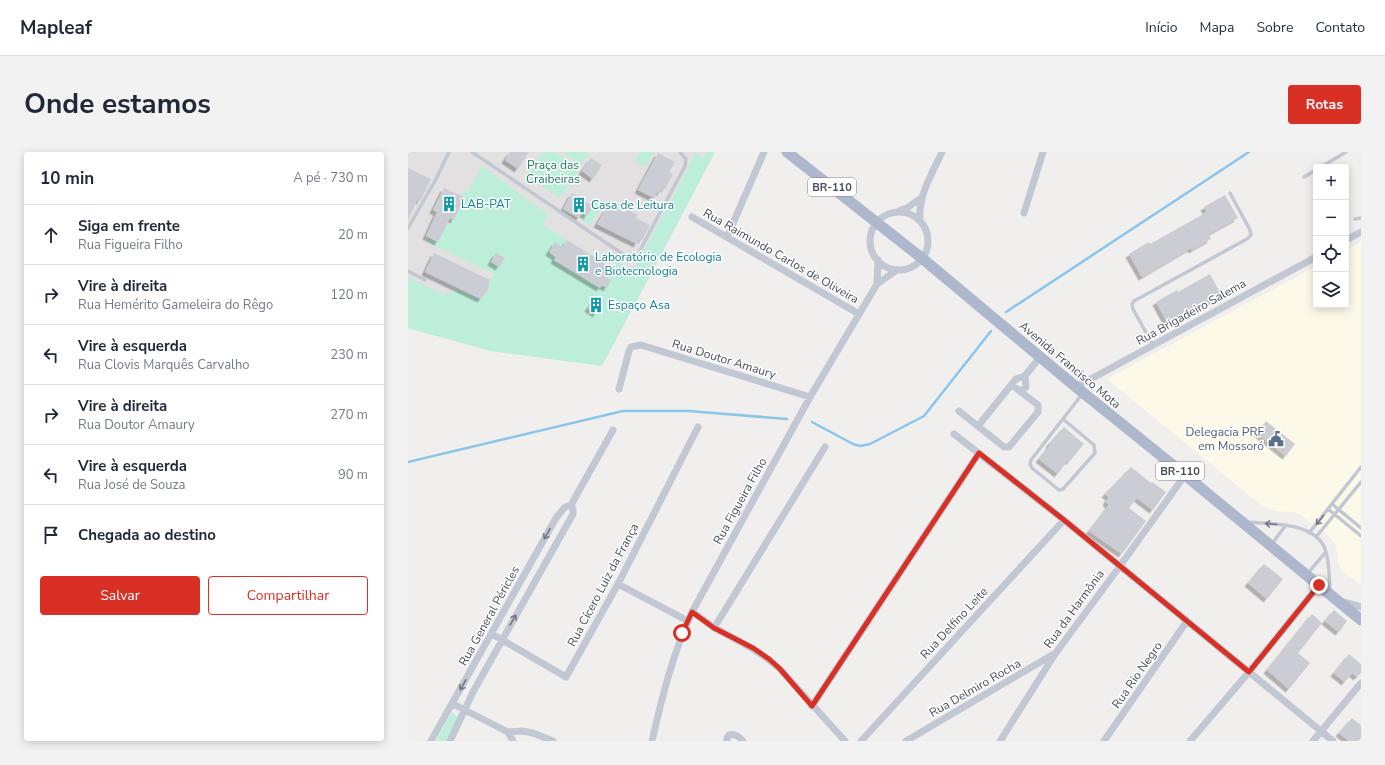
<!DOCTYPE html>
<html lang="pt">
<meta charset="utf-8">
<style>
:root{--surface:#fff;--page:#f2f2f3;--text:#1f2937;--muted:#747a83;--line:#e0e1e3;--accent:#d93025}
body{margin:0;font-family:"Nunito Sans",sans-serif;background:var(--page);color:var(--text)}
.controls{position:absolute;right:12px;top:12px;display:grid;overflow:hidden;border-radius:4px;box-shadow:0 2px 10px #0003}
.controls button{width:36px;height:36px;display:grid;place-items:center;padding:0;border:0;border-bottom:1px solid var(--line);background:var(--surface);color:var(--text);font:20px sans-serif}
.stop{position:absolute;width:12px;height:12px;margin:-9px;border:3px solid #d93025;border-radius:50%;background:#fff}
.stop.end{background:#d93025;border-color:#fff;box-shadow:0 1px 4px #0008}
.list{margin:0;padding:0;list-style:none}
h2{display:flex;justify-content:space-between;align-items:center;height:52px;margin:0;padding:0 16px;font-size:17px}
h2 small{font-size:13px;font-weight:400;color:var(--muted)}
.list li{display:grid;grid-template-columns:26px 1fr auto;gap:12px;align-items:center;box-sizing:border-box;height:60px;padding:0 16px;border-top:1px solid var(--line)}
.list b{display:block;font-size:15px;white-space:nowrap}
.list p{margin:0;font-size:13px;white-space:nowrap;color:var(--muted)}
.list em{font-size:13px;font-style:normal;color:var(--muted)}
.actions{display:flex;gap:8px;padding:12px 16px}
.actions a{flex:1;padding:9px 0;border:1px solid var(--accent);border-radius:4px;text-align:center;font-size:14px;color:var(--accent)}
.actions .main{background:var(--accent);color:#fff}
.icon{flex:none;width:22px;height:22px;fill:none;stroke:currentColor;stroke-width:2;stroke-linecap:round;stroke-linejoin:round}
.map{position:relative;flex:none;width:953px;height:589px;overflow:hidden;border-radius:4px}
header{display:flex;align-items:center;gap:24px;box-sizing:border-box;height:56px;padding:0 20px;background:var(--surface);border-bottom:1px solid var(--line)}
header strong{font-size:19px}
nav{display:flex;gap:22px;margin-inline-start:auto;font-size:14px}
.intro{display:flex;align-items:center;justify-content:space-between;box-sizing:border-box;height:96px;padding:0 24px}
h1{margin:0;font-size:28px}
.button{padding:10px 18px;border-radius:4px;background:var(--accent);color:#fff;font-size:14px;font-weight:700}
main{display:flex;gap:24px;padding:0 24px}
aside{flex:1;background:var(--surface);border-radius:4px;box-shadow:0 2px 10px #0003}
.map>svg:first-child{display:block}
.commercial{fill:#fcf9e8}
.education{fill:#e2e0e0}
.green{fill:#bdeed9}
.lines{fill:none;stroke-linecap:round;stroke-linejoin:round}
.stream{stroke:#8ac6eb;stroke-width:2.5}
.building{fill:#cbccd4;filter:url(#shadow)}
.lane{stroke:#c2c8d3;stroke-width:3.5}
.street{stroke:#c2c8d3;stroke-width:7}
.primary{stroke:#aeb8cd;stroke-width:11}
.oneway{stroke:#727986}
.route{stroke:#d93025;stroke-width:5}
.labels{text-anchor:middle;stroke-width:3;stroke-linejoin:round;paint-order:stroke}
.shield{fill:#fff;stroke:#7e838d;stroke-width:1}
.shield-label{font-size:11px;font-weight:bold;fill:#474e5c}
.park-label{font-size:12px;fill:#187d5c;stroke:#fff}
.culture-label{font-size:12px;fill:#0d838f;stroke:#fff;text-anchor:start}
.street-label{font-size:12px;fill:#474e5c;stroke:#fff}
.service-label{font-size:12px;fill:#4e5e75;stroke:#fff;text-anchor:end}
</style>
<header>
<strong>Mapleaf</strong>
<nav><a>Início</a><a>Mapa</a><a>Sobre</a><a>Contato</a></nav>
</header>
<div class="intro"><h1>Onde estamos</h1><a class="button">Rotas</a></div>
<main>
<aside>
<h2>10 min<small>A pé · 730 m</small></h2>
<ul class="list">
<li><svg class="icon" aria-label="ahead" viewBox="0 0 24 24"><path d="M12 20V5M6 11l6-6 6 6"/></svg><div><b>Siga em frente</b><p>Rua Figueira Filho</p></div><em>20 m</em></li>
<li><svg class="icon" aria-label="right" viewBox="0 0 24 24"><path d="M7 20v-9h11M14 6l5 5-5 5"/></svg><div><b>Vire à direita</b><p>Rua Hemérito Gameleira do Rêgo</p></div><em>120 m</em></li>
<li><svg class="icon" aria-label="left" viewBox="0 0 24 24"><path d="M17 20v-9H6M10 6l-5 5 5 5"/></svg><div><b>Vire à esquerda</b><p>Rua Clovis Marquês Carvalho</p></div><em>230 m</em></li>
<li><svg class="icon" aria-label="right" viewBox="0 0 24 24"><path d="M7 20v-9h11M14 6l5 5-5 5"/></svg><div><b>Vire à direita</b><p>Rua Doutor Amaury</p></div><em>270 m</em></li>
<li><svg class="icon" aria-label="left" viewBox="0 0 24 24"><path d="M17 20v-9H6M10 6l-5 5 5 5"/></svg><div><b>Vire à esquerda</b><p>Rua José de Souza</p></div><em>90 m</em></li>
<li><svg class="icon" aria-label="arrive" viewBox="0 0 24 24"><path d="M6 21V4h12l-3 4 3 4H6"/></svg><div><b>Chegada ao destino</b></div></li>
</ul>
<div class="actions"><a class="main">Salvar</a><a>Compartilhar</a></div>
</aside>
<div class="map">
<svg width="953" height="589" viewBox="0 0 953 589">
<defs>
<filter id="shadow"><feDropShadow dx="-3.5" dy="3.5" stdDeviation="0" flood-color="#0004"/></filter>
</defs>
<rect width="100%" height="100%" fill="#f1efee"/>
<path class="commercial" d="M953,90V433L934,419L930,410L929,399L927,392L920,383L888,360L867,359L853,353L699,227L908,114V153H938V98Z"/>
<path class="education" d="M0,0H307L194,214L83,199L0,176Z"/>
<path class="green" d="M135,0H147L172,17L152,46L119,24Z
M154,0H181L173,13Z
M232,0H246L238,15L227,9Z
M287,0L295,6L300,0H307L225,156L220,154L224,157L194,214L83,199L0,176V125L35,142L43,141L51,137L73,147L80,138L82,128L87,122L21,91L18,87L21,86L30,90L38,72L41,73L44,67H46L56,45L53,44L56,38L61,40L74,14L127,53L140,61L135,73L159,88L155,95L147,90L141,100L148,105L147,108L191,136L194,133L199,135L203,128L198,125L208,109L225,119L281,15Z
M185,49L194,54L182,73L171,66L174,61L185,54L183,53Z
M44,560L50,565L38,589H28Z"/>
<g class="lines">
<path class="stream" d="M598,160L841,0
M404,270L445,292L452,294L462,292L516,264L583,179
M0,310L215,259H281L379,267"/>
</g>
<path class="building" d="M102,0H121L110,17L97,8Z
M250,1L267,10L261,20L265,22L257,37L255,36L252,41L250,39L246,46L230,38Z
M183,6L194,13L185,27L174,19Z
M0,16L23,27L12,49L9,48L0,68Z
M36,36L56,45L46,68L42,66L30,90L18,84L29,60L25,58Z
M164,41L185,54L179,64L174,61L171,66L155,57Z
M817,43L830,66L801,82L803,87L784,98L783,96L734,125L721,102L741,90L742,92L799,60L796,55Z
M203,53L217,61L219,57L230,63L228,66L242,73L234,88L232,87L229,92L189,72L198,57L201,58Z
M159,88L204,116L198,125L203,128L199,136L194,133L192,136L146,108L148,105L141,100L147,90L155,95Z
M26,101L82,128L80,138L73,147L17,120Z
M88,101L97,106L91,115L83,110Z
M802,122L814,144L791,157L790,155L760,172L748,150L769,138L770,140Z
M188,145L196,151L188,162L180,156Z
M858,269L887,292L878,304L849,281Z
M656,275L676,292L661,310L660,308L650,322L631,307L642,293L641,292Z
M723,315L743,331L744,330L758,340L745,358L729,346L721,356L738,369L714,402L681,379L701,353L698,350L701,345L697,342Z
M856,412L875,427L859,447L840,431Z
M926,458L939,469L931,480L917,469Z
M904,462L914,471L890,501L902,511L881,537L859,518Z
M941,502L953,512V521L949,525L944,521L937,530L926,521Z
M944,566L953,573V589H941L931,581Z"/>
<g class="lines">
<path class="lane" d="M64,0L219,105L223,107L228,104L230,102L277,14L278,7L272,0
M913,15L938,0
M896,25L908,18
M947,67L953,66
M0,76L28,27L41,0
M0,119L17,128
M745,193L725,157L724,152L726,149L839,87L843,83L842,78L822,41
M655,267L686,293L687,301L655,337L651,338L624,316L622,312L623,308L675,241
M924,352L953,376
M920,357L953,384
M839,370C862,372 907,370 917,397C922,410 921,426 922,440
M901,381L953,315
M908,385L953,330
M863,393L878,373
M899,422L918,400"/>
<path class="street" d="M491,59L499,56L513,46
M462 89a29 29 0 1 1 58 0a29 29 0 1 1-58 0Z
M616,61L635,0
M284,65L451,162
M512,68C510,43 524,22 534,0
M319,85L356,0
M938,88L953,80
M469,132L470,108
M668,235L908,105
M211,237L221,199L223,195L233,193L402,245
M613,239L618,235L617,224
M551,259L596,295H601L630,260V253L604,233
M570,274L608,227L617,224L632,205
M546,282L656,368L925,589
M210,432L280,469
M933,449L953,455
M284,460C292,465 299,471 307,476C330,489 352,499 372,517L437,589
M306,476L417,295
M84,482L158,525L210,432L290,275
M45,552L100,580L114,579L125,581L145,589
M404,554L571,301
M100,580L105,589
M23,589L148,366L157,355L163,353L205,278
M42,589L65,540L165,362V357L163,353
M244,589C254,545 265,501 284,460L402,245L469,132L489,118
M319,589V586L321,583C327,581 331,585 335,589
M453,589L656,368
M498,589L644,503
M592,589L647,502L712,414L777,323
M696,589L779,469
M782,589L841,520L911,433
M905,589L953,531"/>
<path class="primary" d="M379,0L515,107L668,235L777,323L953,468"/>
</g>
<defs><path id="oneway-shaft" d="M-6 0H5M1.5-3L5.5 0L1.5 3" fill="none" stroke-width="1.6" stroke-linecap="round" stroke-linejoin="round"/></defs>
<g class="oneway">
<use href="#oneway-shaft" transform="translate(912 368) rotate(129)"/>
<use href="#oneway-shaft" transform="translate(863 372) rotate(-175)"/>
<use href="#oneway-shaft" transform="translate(139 382) rotate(119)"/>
<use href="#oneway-shaft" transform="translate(105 468) rotate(-60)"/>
<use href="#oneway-shaft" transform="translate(55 533) rotate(119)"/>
</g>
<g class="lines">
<path class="route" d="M274,481L284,460L306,476L345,496L361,507L372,517L404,554L571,301L656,368L841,520L911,433"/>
</g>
<defs>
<symbol id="building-bare" viewBox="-9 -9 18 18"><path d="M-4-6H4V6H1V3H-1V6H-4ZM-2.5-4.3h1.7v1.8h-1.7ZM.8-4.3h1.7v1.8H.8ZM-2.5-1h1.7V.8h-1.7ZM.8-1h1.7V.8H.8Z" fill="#0f9aa8" stroke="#fff" stroke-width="2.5" paint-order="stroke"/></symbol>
<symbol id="civic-bare" viewBox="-9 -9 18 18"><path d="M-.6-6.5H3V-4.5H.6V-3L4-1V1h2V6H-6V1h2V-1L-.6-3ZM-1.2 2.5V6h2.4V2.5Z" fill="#5c6f8a" stroke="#fff" stroke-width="2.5" paint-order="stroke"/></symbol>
</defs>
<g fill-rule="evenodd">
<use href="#building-bare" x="30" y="41" width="22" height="22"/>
<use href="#building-bare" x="160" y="42" width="22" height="22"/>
<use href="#building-bare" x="164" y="101" width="22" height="22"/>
<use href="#building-bare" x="177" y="142" width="22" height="22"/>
<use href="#civic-bare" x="857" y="276" width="22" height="22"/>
</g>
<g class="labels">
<g class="shield">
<rect x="400" y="26" width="48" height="18" rx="3"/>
<rect x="748" y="310" width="48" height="18" rx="3"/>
</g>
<g class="shield-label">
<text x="424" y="39">BR-110</text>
<text x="772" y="323">BR-110</text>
</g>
<g class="park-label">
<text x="145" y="17">Praça das<tspan x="145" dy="14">Craibeiras</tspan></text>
</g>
<g class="culture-label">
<text x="53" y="56">LAB-PAT</text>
<text x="183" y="57">Casa de Leitura</text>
<text x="187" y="109">Laboratório de Ecologia<tspan x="187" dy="14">e Biotecnologia</tspan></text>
<text x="200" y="157">Espaço Asa</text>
</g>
<g class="street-label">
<text transform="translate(373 104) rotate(30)" y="4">Rua Raimundo Carlos de Oliveira</text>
<text transform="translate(783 160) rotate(-29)" y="4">Rua Brigadeiro Salema</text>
<text transform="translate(316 207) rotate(17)" y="4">Rua Doutor Amaury</text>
<text transform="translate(662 213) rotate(40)" y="4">Avenida Francisco Mota</text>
<text transform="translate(332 349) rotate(-61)" y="4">Rua Figueira Filho</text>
<text transform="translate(195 433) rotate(-62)" y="4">Rua Cícero Luiz da França</text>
<text transform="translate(666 457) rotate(-54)" y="4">Rua da Harmônia</text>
<text transform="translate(81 464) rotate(-61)" y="4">Rua General Péricles</text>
<text transform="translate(546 471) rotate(-47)" y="4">Rua Delfino Leite</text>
<text transform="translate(729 523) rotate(-55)" y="4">Rua Rio Negro</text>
<text transform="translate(567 536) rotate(-30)" y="4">Rua Delmiro Rocha</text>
</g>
<g class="service-label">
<text x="856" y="284">Delegacia PRF<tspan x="856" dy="14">em Mossoró</tspan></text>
</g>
</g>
</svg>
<div class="controls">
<button>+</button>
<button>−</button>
<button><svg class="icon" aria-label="locate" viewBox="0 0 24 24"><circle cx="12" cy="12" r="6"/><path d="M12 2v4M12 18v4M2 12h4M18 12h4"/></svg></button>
<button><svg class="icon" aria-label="layers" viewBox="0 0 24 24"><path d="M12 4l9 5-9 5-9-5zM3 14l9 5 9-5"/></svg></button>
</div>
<div class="stop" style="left:274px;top:481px"></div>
<div class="stop end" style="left:911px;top:433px"></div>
</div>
</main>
